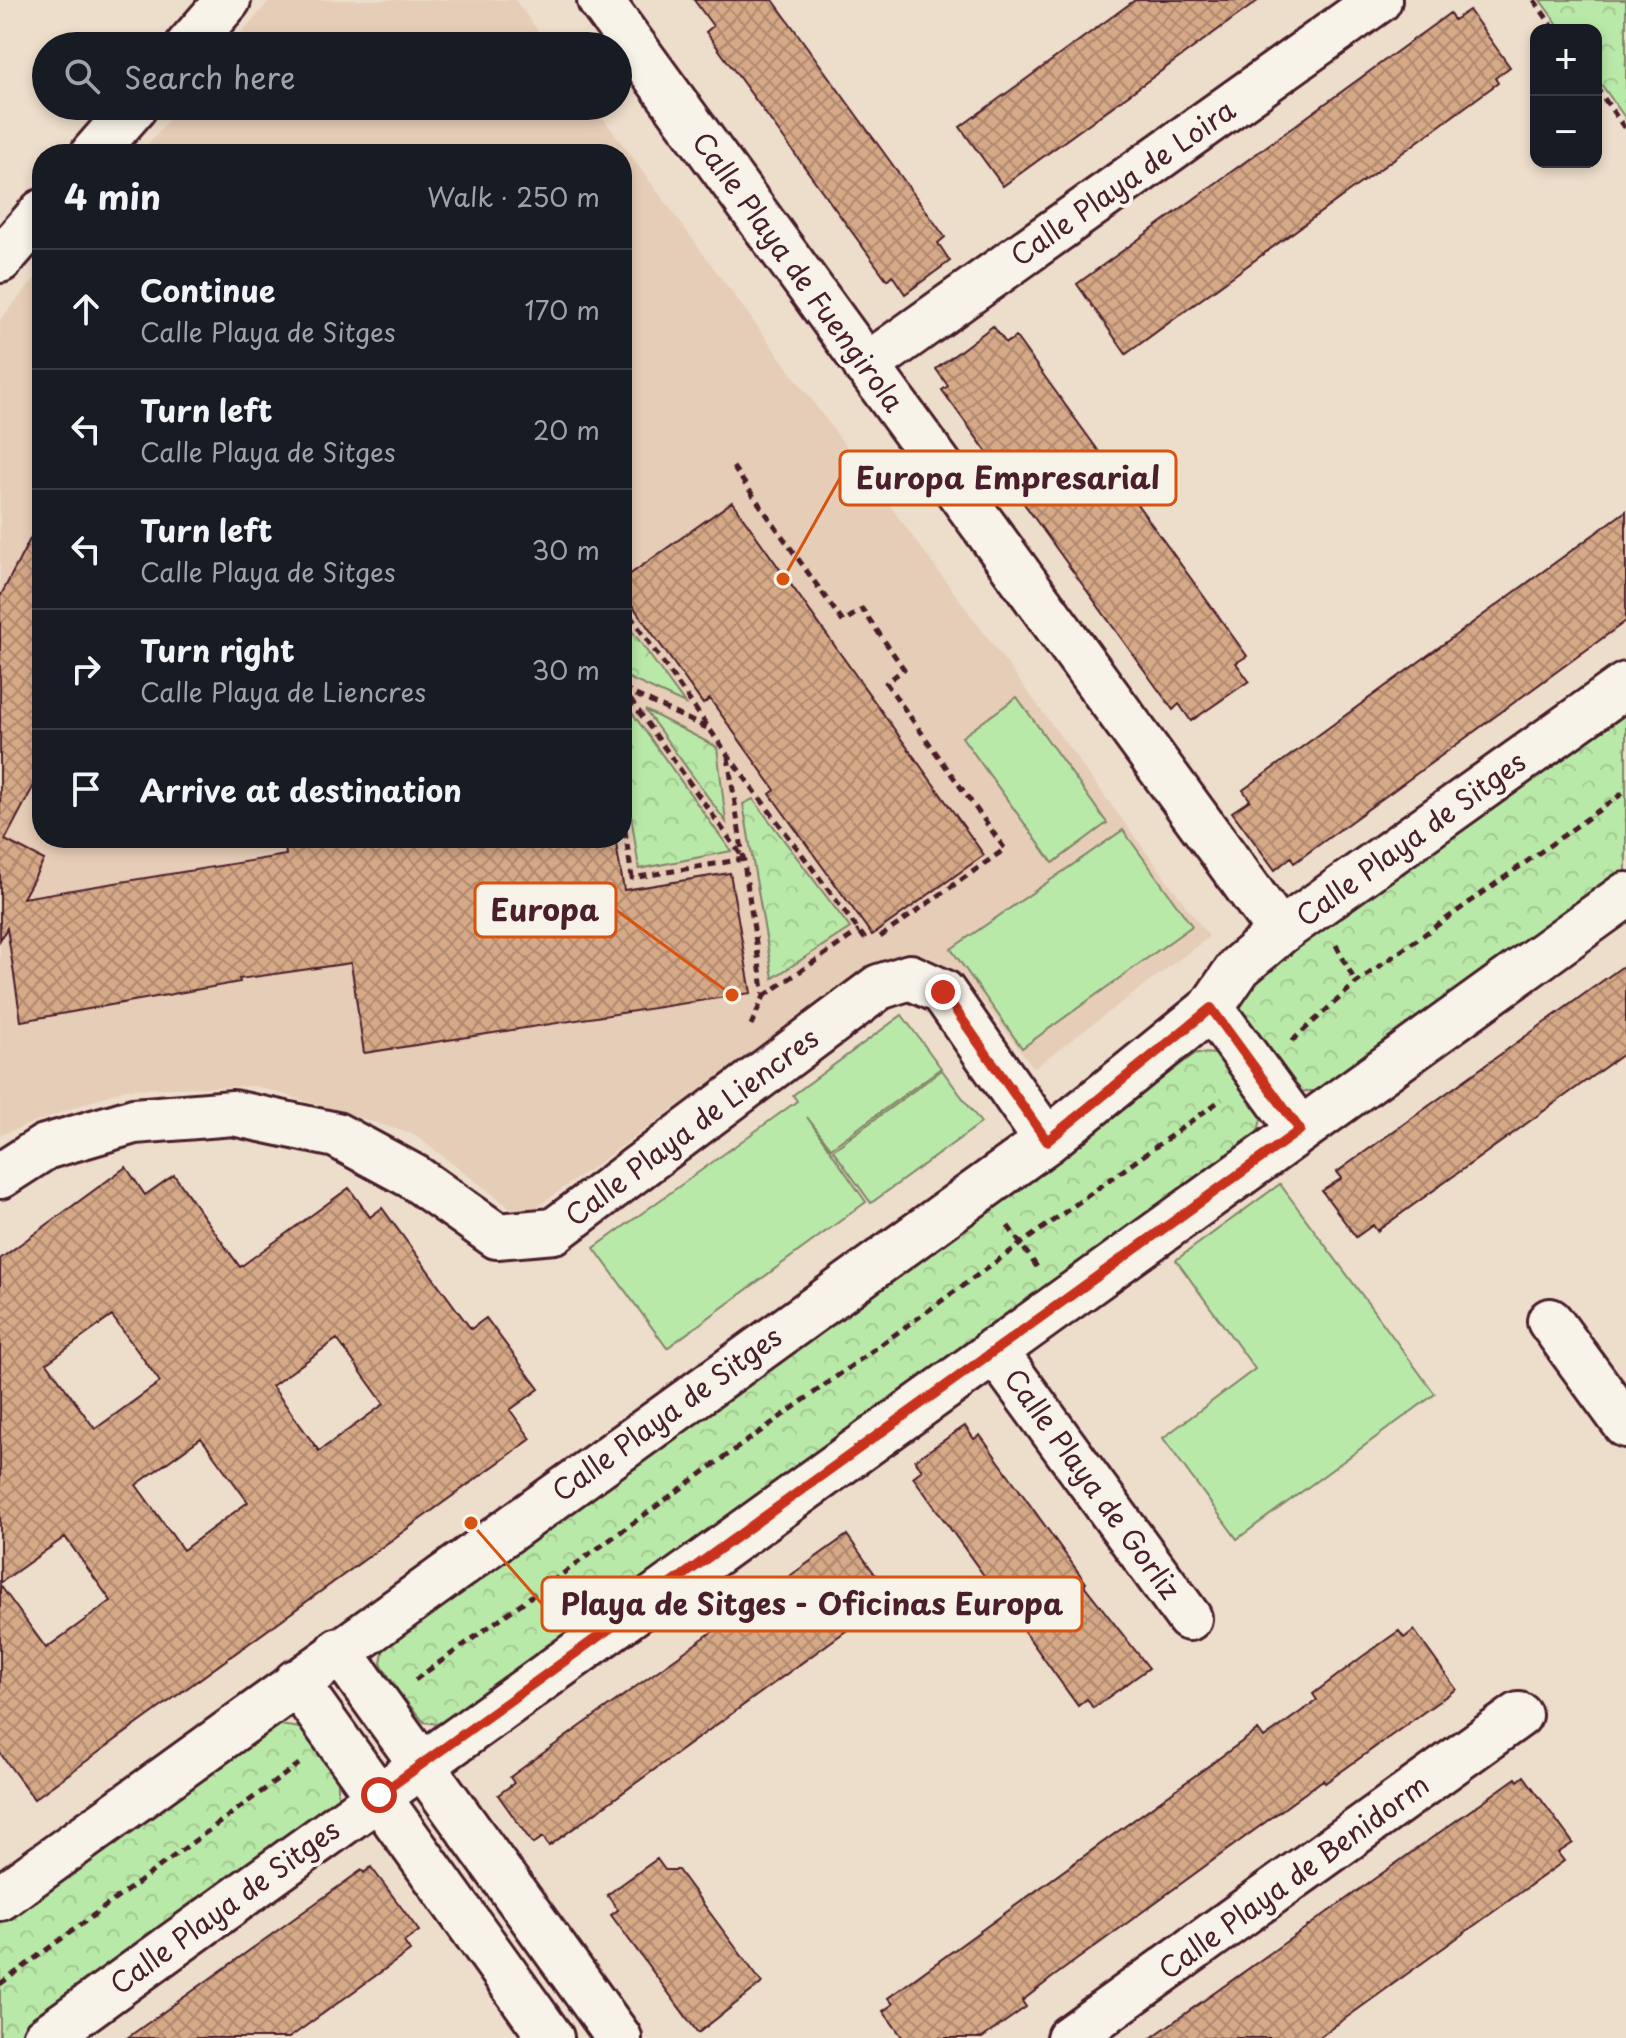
<!DOCTYPE html>
<meta charset="utf-8">
<style>
:root{--surface:#171b24;--page:#20242c;--text:#f1f3f6;--muted:#9ea1a6;--line:#363941}
body{margin:0;font-family:"Playpen Sans",sans-serif;background:var(--page);color:var(--text)}
.controls{position:absolute;right:24px;top:24px;display:grid;overflow:hidden;border-radius:16px;box-shadow:0 4px 12px #0003}
.controls button{width:72px;height:72px;display:grid;place-items:center;padding:0;border:0;border-bottom:2px solid var(--line);background:var(--surface);color:var(--text);font:40px sans-serif}
.stop{position:absolute;width:24px;height:24px;margin:-18px;border:6px solid #c8321e;border-radius:50%;background:#fff}
.stop.end{background:#c8321e;border-color:#fff;box-shadow:0 2px 8px #0008}
.list{margin:0;padding:0;list-style:none}
h2{display:flex;justify-content:space-between;align-items:center;height:104px;margin:0;padding:0 32px;font-size:34px}
h2 small{font-size:26px;font-weight:400;color:var(--muted)}
.list li{display:grid;grid-template-columns:52px 1fr auto;gap:24px;align-items:center;box-sizing:border-box;height:120px;padding:0 32px;border-top:2px solid var(--line)}
.list b{display:block;font-size:30px;white-space:nowrap}
.list p{margin:0;font-size:26px;white-space:nowrap;color:var(--muted)}
.list em{font-size:26px;font-style:normal;color:var(--muted)}
.icon{flex:none;width:44px;height:44px;fill:none;stroke:currentColor;stroke-width:2;stroke-linecap:round;stroke-linejoin:round}
.map{position:relative;flex:none;width:1626px;height:2038px;overflow:hidden}
.search{position:absolute;background:var(--surface);box-shadow:0 4px 12px #0003;left:32px;top:32px;width:600px;height:88px;display:flex;align-items:center;gap:20px;box-sizing:border-box;padding:0 28px;border-radius:44px;color:var(--muted);font-size:30px}
.panel{position:absolute;background:var(--surface);box-shadow:0 4px 12px #0003;left:32px;top:144px;width:600px;height:704px;border-radius:32px}
.map>svg:first-child{display:block}
.built{fill:#e6cdb7}
.park{fill:url(#park-crowns);stroke:#82846a;stroke-width:2}
.pitch{fill:#b9e9a8;stroke:#82846a;stroke-width:2}
.building{fill:url(#building-cross-hatch);stroke:#4a1f2b;stroke-width:2;fill-rule:evenodd}
.lines{fill:none;stroke-linecap:round;stroke-linejoin:round}
.minor-casing{stroke:#4a1f2b;stroke-width:50}
.path{stroke:#4a1f2b;stroke-width:5;stroke-dasharray:8 6;stroke-linecap:butt}
.minor{stroke:#f7f3e8;stroke-width:44}
.route{stroke:#c8321e;stroke-width:10}
.labels{text-anchor:middle;stroke-width:8;stroke-linejoin:round;paint-order:stroke}
.street-label{font-size:28px;fill:#4a1f2b;stroke:#f7f3e8}
.leader{fill:none;stroke:#d8530f;stroke-width:3}
.callout-dot{fill:#d8530f;stroke:#f7f3e8;stroke-width:3}
.callout{fill:#f7f3e8;stroke:#d8530f;stroke-width:3}
.callout-label{font-size:30px;text-anchor:middle;font-weight:bold;fill:#4a1f2b}
</style>
<div class="map">
<svg width="1626" height="2038" viewBox="0 0 1626 2038">
<defs>
<pattern id="park-crowns" width="20" height="18" patternUnits="userSpaceOnUse" patternTransform="scale(2)"><rect width="20" height="18" fill="#b9e9a8"/><path d="M2 6a3 3 0 1 1 6 0M12 15a3 3 0 1 1 6 0" fill="none" stroke="#a1c791"/></pattern>
<pattern id="building-cross-hatch" width="8" height="8" patternUnits="userSpaceOnUse" patternTransform="scale(2)"><rect width="8" height="8" fill="#d6a987"/><path d="M0 0l8 8M0 8l8-8" fill="none" stroke="#b0896f"/></pattern>
</defs>
<rect width="100%" height="100%" fill="#edddcb"/>
<filter id="ink" filterUnits="userSpaceOnUse"><feTurbulence type="fractalNoise" baseFrequency=".0125" numOctaves="2"/><feDisplacementMap in="SourceGraphic" scale="16" xChannelSelector="R" yChannelSelector="G"/><feConvolveMatrix kernelMatrix="1 2 1 2 8 2 1 2 1" color-interpolation-filters="sRGB"/></filter>
<g filter="url(#ink)">
<path class="built" d="M270,0H515L549,46H231Z
M180,106H594L1209,937L1034,1068L961,974L927,956H905L872,966L533,1210L512,1209L415,1135L256,1086L125,1089L0,1135V320L42,270V838H622V154H140Z"/>
<path class="park" d="M1540,0H1626V119L1596,77V30H1562Z
M622,617L685,704L622,675Z
M1626,709V872L1323,1090L1297,1092L1240,1010L1247,975Z
M645,710L717,747L726,822Z
M633,714L731,851L639,869L622,753V717Z
M753,799L850,928L773,978L743,804Z
M1196,1053L1220,1054L1239,1087L1262,1115L1256,1139L453,1717L437,1724L424,1722L398,1692L381,1663L384,1647L401,1632Z
M273,1724L300,1728L338,1780V1804L15,2038H0V1921Z"/>
<path class="pitch" d="M1017,697L1107,823L1053,863L962,737Z
M1123,830L1192,926L1022,1048L951,949Z
M902,1015L941,1068L831,1148L807,1117L866,1202L667,1348L594,1248L797,1101L793,1095Z
M942,1070L981,1123L871,1203L833,1150Z
M1280,1184L1435,1394L1237,1539L1163,1438L1255,1369L1176,1260Z"/>
<path class="building" d="M694,0H773L945,237L938,243L950,261L905,294L892,275L887,280L706,32L713,26Z
M1135,0H1259L1003,186L960,127Z
M1469,10L1510,67L1495,78L1498,83L1126,354L1077,284L1450,13L1454,20Z
M993,326L1006,343L1016,337L1247,656L1236,663L1249,681L1191,721L1179,704L1173,710L942,390L948,386L936,369Z
M732,502L984,855L872,935L770,794L775,790L710,699L703,704L622,591V580Z
M1626,511V621L1294,863L1291,857L1275,870L1232,812L1250,800L1243,790Z
M42,516V770L5,840L44,860L23,898L286,855L284,838H615L624,890L730,873L751,993L364,1053L351,963L239,979L240,982L21,1021L7,928L0,940V597Z
M1626,964V1052L1377,1231L1373,1225L1356,1237L1322,1191L1342,1178L1337,1172Z
M126,1167L145,1195L174,1175L240,1267L349,1188L370,1217L382,1208L471,1329L486,1318L539,1389L510,1410L531,1439L34,1799L0,1753V1585L46,1648L111,1601L65,1537L0,1583V1259ZM112,1316L160,1382L95,1429L47,1363ZM337,1339L384,1404L319,1451L272,1386ZM201,1438L248,1502L183,1550L136,1485Z
M965,1426L974,1439L980,1435L1086,1583L1084,1585L1149,1668L1093,1708L1087,1699L1078,1706L913,1477L922,1470L915,1460Z
M847,1535L887,1591L879,1598L883,1604L549,1846L543,1837L533,1844L498,1795L514,1783L510,1777Z
M1414,1630L1456,1689L1325,1783L1323,1780L1053,1977L1022,2001L1026,2007L982,2038H903L883,2011L893,2004L888,1998L1258,1730L1264,1738L1317,1700L1313,1694L1363,1656L1399,1631L1404,1638Z
M1524,1776L1573,1843L1558,1853L1564,1861L1318,2038H1151L1516,1778L1518,1781Z
M657,1859L665,1870H678L762,1983L698,2033L611,1915L618,1910L607,1895Z
M371,1867L419,1931L404,1942L410,1951L289,2038H127L362,1870L364,1873Z"/>
<g class="lines">
<defs>
<path id="minor" d="M600,0L1280,932
M188,46L228,0
M93,154L135,106
M0,260L42,212
M866,366L1379,0
M1211,1008L1300,1130
M0,1176L45,1147L134,1121L233,1113L336,1135L414,1177L497,1236L554,1231L879,987L910,977L943,992L1047,1141
M1550,1321L1626,1425
M994,1350L1189,1618
M339,1650L619,2038
M296,1682L551,2038
M0,1898L1047,1141L1211,1008L1239,967L1280,932L1626,685
M45,2038L1626,895
M1069,2038L1519,1715"/>
</defs>
<use href="#minor" class="minor-casing"/>
<path class="path" d="M1534,0L1555,30
M1596,87L1626,130
M733,467L843,622L862,609L904,669L886,683L1005,849L880,937
M622,604L727,754L868,943
M622,688L744,859L632,878L622,810
M623,689L709,729
M728,757L764,996L751,1025
M1336,945L1356,983
M764,996L859,931
M1292,1041L1356,983L1626,791
M1008,1226L1037,1267
M415,1680L1222,1099
M0,1984L299,1764"/>
<use href="#minor" class="minor"/>
</g>
</g>
<g class="lines" filter="url(#ink)">
<path class="route" d="M379,1795L1300,1130L1211,1008L1047,1141L943,992"/>
</g>
<g class="labels">
<g class="street-label">
<text transform="translate(1123 183) rotate(-35)" y="10">Calle Playa de Loira</text>
<text transform="translate(798 272) rotate(54)" y="10">Calle Playa de Fuengirola</text>
<text transform="translate(1411 839) rotate(-36)" y="10">Calle Playa de Sitges</text>
<text transform="translate(692 1127) rotate(-37)" y="10">Calle Playa de Liencres</text>
<text transform="translate(667 1414) rotate(-36)" y="10">Calle Playa de Sitges</text>
<text transform="translate(1092 1484) rotate(54)" y="10">Calle Playa de Gorliz</text>
<text transform="translate(1294 1877) rotate(-36)" y="10">Calle Playa de Benidorm</text>
<text transform="translate(225 1907) rotate(-36)" y="10">Calle Playa de Sitges</text>
</g>
</g>
<path class="leader" d="M783 579L840 478M732 995L616 910M471 1523L542 1604"/>
<g class="callout-dot">
<circle cx="783" cy="579" r="8"/>
<circle cx="732" cy="995" r="8"/>
<circle cx="471" cy="1523" r="8"/>
</g>
<g class="callout">
<rect x="840" y="451" width="336" height="54" rx="8"/>
<rect x="475" y="883" width="141" height="54" rx="8"/>
<rect x="542" y="1577" width="540" height="54" rx="8"/>
</g>
<g class="callout-label">
<text x="1008" y="489">Europa Empresarial</text>
<text x="545" y="921">Europa</text>
<text x="812" y="1615">Playa de Sitges - Oficinas Europa</text>
</g>
</svg>
<div class="controls">
<button>+</button>
<button>−</button>
</div>
<div class="stop" style="left:379px;top:1795px"></div>
<div class="stop end" style="left:943px;top:992px"></div>
<div class="search"><svg class="icon" aria-label="search" viewBox="0 0 24 24"><circle cx="10" cy="10" r="6"/><path d="M15 15l6 6"/></svg>Search here</div>
<section class="panel">
<h2>4 min<small>Walk · 250 m</small></h2>
<ul class="list">
<li><svg class="icon" aria-label="ahead" viewBox="0 0 24 24"><path d="M12 20V5M6 11l6-6 6 6"/></svg><div><b>Continue</b><p>Calle Playa de Sitges</p></div><em>170 m</em></li>
<li><svg class="icon" aria-label="left" viewBox="0 0 24 24"><path d="M17 20v-9H6M10 6l-5 5 5 5"/></svg><div><b>Turn left</b><p>Calle Playa de Sitges</p></div><em>20 m</em></li>
<li><svg class="icon" aria-label="left" viewBox="0 0 24 24"><path d="M17 20v-9H6M10 6l-5 5 5 5"/></svg><div><b>Turn left</b><p>Calle Playa de Sitges</p></div><em>30 m</em></li>
<li><svg class="icon" aria-label="right" viewBox="0 0 24 24"><path d="M7 20v-9h11M14 6l5 5-5 5"/></svg><div><b>Turn right</b><p>Calle Playa de Liencres</p></div><em>30 m</em></li>
<li><svg class="icon" aria-label="arrive" viewBox="0 0 24 24"><path d="M6 21V4h12l-3 4 3 4H6"/></svg><div><b>Arrive at destination</b></div></li>
</ul>
</section>
</div>
